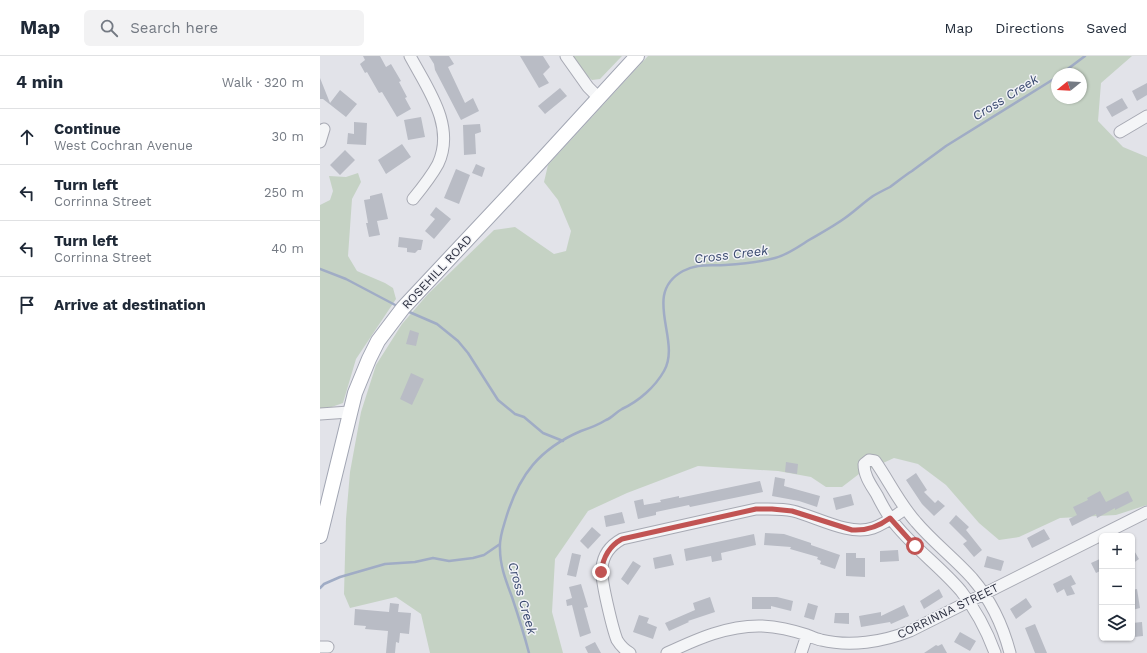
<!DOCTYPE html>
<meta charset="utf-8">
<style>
:root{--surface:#fff;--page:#f2f2f3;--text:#1f2937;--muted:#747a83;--line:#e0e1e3}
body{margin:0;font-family:"Work Sans",sans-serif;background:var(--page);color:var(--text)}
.controls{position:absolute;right:12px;bottom:12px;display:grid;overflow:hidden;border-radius:6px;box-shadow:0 1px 3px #0004}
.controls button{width:36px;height:36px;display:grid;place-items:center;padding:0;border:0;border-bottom:1px solid var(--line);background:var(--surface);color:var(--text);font:20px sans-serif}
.compass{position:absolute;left:731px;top:12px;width:36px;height:36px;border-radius:50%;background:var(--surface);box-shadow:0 1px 3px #0004;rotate:252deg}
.stop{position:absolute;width:12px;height:12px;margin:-9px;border:3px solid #c15453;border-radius:50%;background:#fff}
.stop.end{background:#c15453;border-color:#fff;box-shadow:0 1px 4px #0008}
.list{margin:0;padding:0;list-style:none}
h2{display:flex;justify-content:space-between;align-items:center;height:52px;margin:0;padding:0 16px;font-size:17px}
h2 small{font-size:13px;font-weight:400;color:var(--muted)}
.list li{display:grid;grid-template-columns:26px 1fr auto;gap:12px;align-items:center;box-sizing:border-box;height:56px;padding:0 16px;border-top:1px solid var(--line)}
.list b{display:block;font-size:15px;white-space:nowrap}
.list p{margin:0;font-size:13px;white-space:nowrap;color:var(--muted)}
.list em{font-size:13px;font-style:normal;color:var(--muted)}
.icon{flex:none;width:22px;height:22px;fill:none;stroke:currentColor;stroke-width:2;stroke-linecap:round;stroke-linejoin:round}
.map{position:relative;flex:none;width:827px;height:597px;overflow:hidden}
header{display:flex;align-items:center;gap:24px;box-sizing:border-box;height:56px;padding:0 20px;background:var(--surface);border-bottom:1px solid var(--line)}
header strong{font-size:19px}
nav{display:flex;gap:22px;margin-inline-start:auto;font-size:14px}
.search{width:280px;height:36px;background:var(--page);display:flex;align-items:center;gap:10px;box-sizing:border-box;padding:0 14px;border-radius:6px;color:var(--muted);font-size:15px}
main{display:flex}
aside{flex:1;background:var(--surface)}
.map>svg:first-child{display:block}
.green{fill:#c5d2c4;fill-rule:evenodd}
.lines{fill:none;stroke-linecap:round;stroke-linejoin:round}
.stream{stroke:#a0acc5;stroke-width:2.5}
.building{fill:#b9bcc5}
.minor-casing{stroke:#a7a9b3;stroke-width:13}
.major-casing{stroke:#a2a6b3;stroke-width:16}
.minor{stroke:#f4f5f7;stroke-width:11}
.major{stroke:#fff;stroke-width:14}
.route{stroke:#c15453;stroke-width:5}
.labels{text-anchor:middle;stroke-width:3;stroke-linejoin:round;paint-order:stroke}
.street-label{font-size:12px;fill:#2b2f3f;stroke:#f1f2f6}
.water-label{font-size:13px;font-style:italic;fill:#39496f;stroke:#f1f2f6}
</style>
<header>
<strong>Map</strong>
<div class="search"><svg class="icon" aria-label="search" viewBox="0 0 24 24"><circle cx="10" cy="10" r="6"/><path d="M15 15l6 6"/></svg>Search here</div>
<nav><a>Map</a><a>Directions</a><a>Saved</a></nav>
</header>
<main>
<aside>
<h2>4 min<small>Walk · 320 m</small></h2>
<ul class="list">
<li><svg class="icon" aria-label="ahead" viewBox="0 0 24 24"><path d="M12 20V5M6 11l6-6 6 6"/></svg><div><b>Continue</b><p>West Cochran Avenue</p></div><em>30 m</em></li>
<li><svg class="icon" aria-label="left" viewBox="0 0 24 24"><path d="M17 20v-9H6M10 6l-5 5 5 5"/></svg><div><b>Turn left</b><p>Corrinna Street</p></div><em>250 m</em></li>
<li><svg class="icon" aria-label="left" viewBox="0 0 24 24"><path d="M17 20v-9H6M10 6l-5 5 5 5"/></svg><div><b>Turn left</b><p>Corrinna Street</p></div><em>40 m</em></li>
<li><svg class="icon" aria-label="arrive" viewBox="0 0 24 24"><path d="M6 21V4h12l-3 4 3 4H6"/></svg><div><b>Arrive at destination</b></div></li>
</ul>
</aside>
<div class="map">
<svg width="827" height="597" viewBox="0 0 827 597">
<rect width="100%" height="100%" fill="#e2e3e9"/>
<path class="green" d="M251,0H302L280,23L272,24L260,14Z
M328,0H812L781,27L778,65L803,91L827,101V449L796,459L740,462L699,481L679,484L659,467L626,429L598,408L574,402L539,418L522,431H506L491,421L458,415L378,410L307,437L268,455L235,503L232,556L243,597H110L101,558L76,541L30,552L24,538L26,463L30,416L41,356L56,309L82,268L108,238L174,174L195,171L234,198L246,195L251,175L238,144L224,126L228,109ZM737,18H761V42H737Z
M38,117L41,126L32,143L28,200L37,215L65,227L73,232L76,243L36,303L23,347L0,355V149L10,144L13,135L9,120L26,121Z"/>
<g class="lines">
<path class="stream" d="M741,18L765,0
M0,213L26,223L79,251
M87,255L117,268L138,285L148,297L178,344L195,358L204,361L223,377L243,385
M0,532L4,528L20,521L65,508L95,506L113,502L129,505L153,502L164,499L180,488
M209,597C204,578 198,559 192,541C186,525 180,510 180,493C179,482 183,472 186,462C199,419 219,393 261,375C270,372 278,369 286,364C292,362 296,356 302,353C319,345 335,331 344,315C362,284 321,238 363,215C378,207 389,210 405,209C421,208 439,206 455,202C467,199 478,191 489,184C501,177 514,170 525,162C535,155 543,147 553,140C558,137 564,134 570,131C577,126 584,120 592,115C604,106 614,99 626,90L737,21"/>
</g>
<path class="building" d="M43,0H60L66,11L71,8L81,25L79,26L87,41L85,42L91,53L77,61L62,36L59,37L47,16L45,17L40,8L45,4Z
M109,0H129L134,8L128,11L145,47L153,42L159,55L141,64L115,14L114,8Z
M200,0H223L230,11L223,18L229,27L219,32Z
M0,22L10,47L20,34L37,48L26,61L3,43H0Z
M827,27V39L817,45L812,35Z
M240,32L247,40L225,58L218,50Z
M802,42L808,52L792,61L786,51Z
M101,61L105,81L88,84L84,64Z
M34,66L47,67L46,89L27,88L28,77L34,78Z
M160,68L161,76L155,78L156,98L144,99L143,69Z
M82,88L91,101L66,118L58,104Z
M25,94L35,104L20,119L10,109Z
M156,108L165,112L162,121L152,117Z
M136,113L150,119L139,148L124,142Z
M62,137L68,163L57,165L60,179L49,181L46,167H48L44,144L50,143V140Z
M116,151L131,163L114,183L105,175L115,163L110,159Z
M79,181L103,184L101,194H98L95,197L87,196V192L78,191Z
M90,274L99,277L96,290L86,288Z
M91,317L104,323L92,349L80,343Z
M466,406L478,408L477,418L465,416Z
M596,417L607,434L604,436L615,447L618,444L625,450L614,460L602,448L586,424Z
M455,421L465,423L464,430L500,440L497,451L479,445L452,440Z
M440,425L443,436L370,451L369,449L336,456V459L318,463L314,445L323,443L324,449L341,446L340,444L359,440V442Z
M780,435L786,446L808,435L813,445L795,454V452L777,462L776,458L752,470L749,463L757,459L753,451L768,444L767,442Z
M531,438L534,449L516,454L513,442Z
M302,456L305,467L286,471L284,460Z
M636,459L649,471L646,474L662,494L654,501L643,488L647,485L629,467Z
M272,471L281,479L268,493L260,485Z
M724,473L730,483L712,492L707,482Z
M445,477L464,478L491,487V489L520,499L515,513L500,508L501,505L497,503L498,501L470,493L471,491L444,489Z
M434,478L436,489L401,497L402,504L392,506L391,500L366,505L364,493Z
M812,491L819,503L812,508Z
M578,494L579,505L560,506V495Z
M252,497L261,499L256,521L247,519Z
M526,497H536V502H545V521L526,520Z
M351,498L354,509L335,513L333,502Z
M667,500L684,505L681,515L664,511Z
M782,502V514L776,517L771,507Z
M313,505L321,510L308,529L301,523Z
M751,519L756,528L751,530L755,538L747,540L744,533L737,537L733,528Z
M261,528L268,551L264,552L271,577L260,581L252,549L247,550L246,544L252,542L249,531Z
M619,533L623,541L604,553L600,545Z
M817,533L820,552L812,554V534Z
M390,541L395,556L368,565L369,566L349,575L345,567L375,554L373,547Z
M432,541H457L473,545L471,555L451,550V553H432Z
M706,542L712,551L696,563L690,553Z
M70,547L79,548L78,556L91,557L89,578L80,577L79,587L76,586L75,597H66L68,575L45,573L46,570L34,569L35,553L69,556Z
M488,547L498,550L494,564L484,561Z
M584,549L589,560L571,568L570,566L541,571L539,560L561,556V560Z
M515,557H529V568L514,567Z
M319,559L329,562L327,567L337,571L333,583L313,576Z
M822,566L823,580L814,581L812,567Z
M715,568L727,597H715L705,572Z
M640,576L656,585L650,595L634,586Z
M275,586L281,597H268L265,591Z
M622,588L627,597H604L616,589L618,590Z"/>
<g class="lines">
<defs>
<path id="minor" d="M90,0C107,32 136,70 118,108C111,121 102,132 93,143
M246,0L268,31L279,42
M800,76L827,60
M0,86L4,73
M0,358L29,356
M0,591H8
M310,597C305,594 300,589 297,584C293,574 280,522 282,512C283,499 291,489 302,483L436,453C449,453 461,452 473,455C497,461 529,480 553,472C565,468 575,460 585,453
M347,597C377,583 408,569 442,570C458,571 472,574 487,579C492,581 496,583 501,584C530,591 563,586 590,575L827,456
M481,597L487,579
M675,597C667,575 656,554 641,535C620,510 591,490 571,463C565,455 561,447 557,439C551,429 544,420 544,408L549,404L555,405C569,425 579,447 596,466C613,486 634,502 652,522C670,543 683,570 690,597"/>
<path id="major" d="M0,480L35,337L49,303L58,285L83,252L218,108L317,0"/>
</defs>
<use href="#minor" class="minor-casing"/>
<use href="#major" class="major-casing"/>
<use href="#minor" class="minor"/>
<use href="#major" class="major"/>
</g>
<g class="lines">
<path class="route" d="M281,516C283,502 289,490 302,483L436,453H452L472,455L532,474C547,475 558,471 570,462L595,490"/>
</g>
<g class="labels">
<g class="street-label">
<text transform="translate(117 216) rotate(-47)" y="4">ROSEHILL ROAD</text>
<text transform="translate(628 555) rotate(-26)" y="4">CORRINNA STREET</text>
</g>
<g class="water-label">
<text transform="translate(685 41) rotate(-32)" y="5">Cross Creek</text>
<text transform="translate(411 198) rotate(-7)" y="5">Cross Creek</text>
<text transform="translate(203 542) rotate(74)" y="5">Cross Creek</text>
</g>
</g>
</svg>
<div class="controls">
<button>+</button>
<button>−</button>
<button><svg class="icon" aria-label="layers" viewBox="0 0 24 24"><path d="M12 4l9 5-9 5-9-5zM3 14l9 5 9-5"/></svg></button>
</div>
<svg class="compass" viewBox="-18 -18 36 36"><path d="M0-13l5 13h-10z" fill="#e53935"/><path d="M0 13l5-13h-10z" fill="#747a83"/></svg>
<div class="stop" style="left:595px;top:490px"></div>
<div class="stop end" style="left:281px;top:516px"></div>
</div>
</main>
